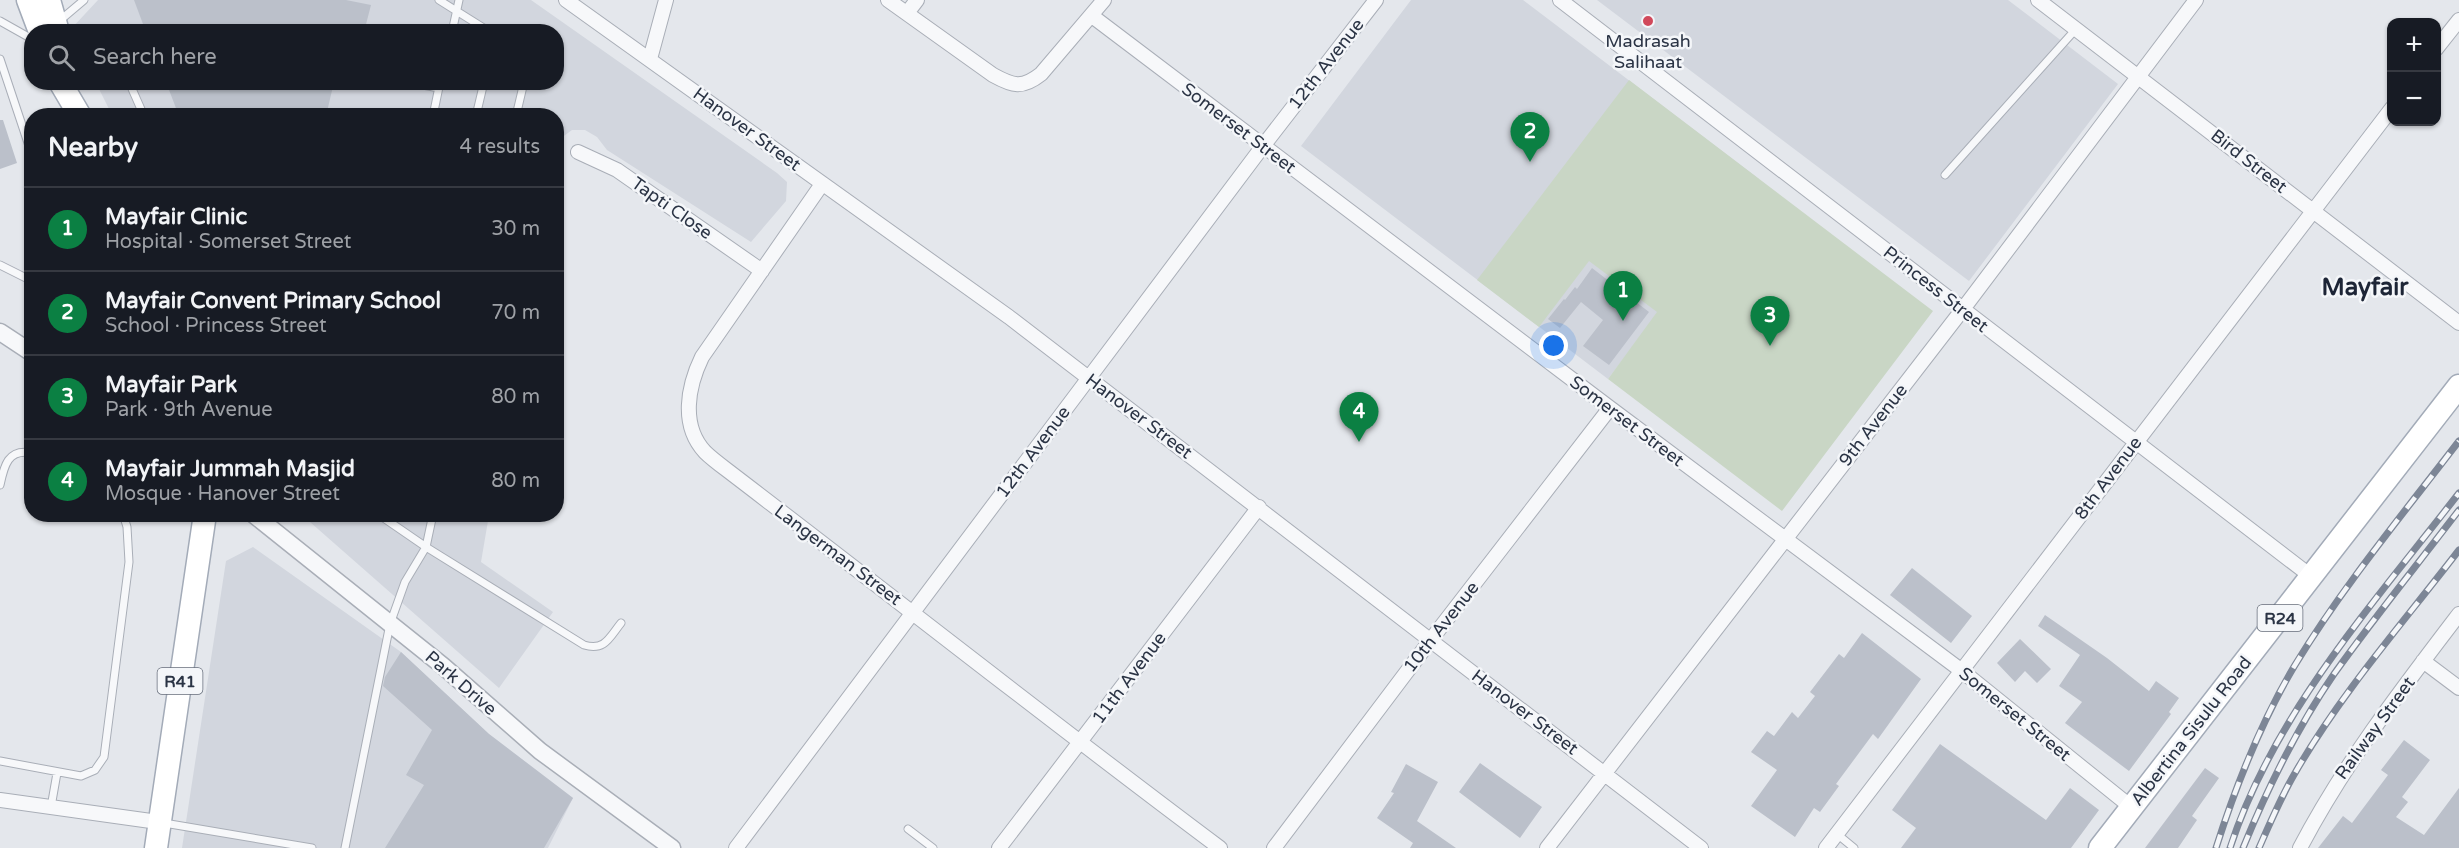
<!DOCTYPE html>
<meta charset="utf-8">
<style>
:root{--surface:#171b24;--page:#242831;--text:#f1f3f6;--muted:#9ea1a6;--line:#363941;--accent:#0b8043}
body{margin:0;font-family:"Varela Round",sans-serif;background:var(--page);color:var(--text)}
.controls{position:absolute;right:18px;top:18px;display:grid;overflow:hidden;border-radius:12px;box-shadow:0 2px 4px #0004}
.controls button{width:54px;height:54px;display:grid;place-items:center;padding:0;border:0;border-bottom:2px solid var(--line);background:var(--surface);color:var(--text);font:30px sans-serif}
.you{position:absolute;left:1554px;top:346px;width:21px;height:21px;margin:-15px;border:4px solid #fff;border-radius:50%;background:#1a73e8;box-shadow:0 0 0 9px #1a73e833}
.badge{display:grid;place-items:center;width:39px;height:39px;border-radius:50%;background:var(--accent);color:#fff;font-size:20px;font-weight:700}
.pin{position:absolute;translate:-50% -50px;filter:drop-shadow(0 2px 3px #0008)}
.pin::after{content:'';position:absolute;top:32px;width:21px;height:18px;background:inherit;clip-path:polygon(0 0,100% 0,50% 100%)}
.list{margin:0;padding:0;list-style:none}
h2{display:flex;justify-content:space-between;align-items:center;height:78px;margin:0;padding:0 24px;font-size:26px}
h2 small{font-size:20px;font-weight:400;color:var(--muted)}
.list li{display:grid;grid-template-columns:39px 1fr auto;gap:18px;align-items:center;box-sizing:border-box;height:84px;padding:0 24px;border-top:2px solid var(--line)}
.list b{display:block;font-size:22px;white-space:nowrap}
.list p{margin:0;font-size:20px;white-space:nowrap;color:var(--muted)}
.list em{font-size:20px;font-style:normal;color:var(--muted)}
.icon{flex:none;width:33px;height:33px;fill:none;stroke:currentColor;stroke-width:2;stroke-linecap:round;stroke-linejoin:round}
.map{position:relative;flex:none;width:2459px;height:848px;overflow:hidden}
.search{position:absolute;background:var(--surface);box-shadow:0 2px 4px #0004;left:24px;top:24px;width:540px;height:66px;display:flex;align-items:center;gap:15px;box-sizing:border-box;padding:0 21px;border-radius:24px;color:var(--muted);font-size:22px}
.panel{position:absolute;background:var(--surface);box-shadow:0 2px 4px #0004;left:24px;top:108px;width:540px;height:414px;border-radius:24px}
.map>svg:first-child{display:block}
.built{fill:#d2d6de}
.green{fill:#c9d6c5}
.building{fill:#bbc0ca}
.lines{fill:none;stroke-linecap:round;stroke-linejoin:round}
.service-casing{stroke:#a9aeb7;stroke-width:9}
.minor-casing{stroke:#a9aeb7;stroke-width:16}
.tertiary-casing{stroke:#a9aeb7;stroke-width:19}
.primary-casing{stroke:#a3abb8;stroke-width:25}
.service{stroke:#f7f8fa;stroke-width:7}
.minor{stroke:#f7f8fa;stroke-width:14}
.tertiary{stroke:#f7f8fa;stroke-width:16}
.primary{stroke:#fff;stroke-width:22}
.rail-casing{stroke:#7d8696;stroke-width:7}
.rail{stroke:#f4f6f9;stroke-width:4.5;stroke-dasharray:14;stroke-linecap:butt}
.poi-dot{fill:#d1495b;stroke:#f4f6f9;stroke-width:2}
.labels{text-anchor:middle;stroke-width:5;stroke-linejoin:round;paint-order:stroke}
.shield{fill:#f4f6f9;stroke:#676e7b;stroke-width:1.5}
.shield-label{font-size:16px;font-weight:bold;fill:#2b3445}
.poi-label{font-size:18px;fill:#2b3445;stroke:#f4f6f9}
.street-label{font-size:18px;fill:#2b3445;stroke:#f4f6f9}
.district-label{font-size:24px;font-weight:bold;fill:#1d2536;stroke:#f4f6f9}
</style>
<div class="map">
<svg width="2459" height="848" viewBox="0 0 2459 848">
<rect width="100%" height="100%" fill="#e4e7ec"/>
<path class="built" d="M98,0H531L777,173L787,182L786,201L751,242L607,150L597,137L585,130H572L557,141L556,116L112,115L96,83L556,82V32H72L71,29Z
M1411,0H1523L1759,179L1608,379L1301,146Z
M1597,0H2008L2118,84L1969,281Z
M302,515H489L481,562L553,612L499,688Z
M253,547L401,652L489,734L573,798L548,848H182L226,561Z"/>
<path class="green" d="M1629,80L1933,311L1782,511L1608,379L1657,312L1589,261L1539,327L1477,280Z"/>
<path class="building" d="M134,0H346L371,5L364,32H146Z
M166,82H334L326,116H179Z
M0,120H3L17,163L0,169Z
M1592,268L1649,312L1609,365L1583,346L1603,320L1581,302L1560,328L1548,319L1564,299L1565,300L1575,287L1577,289Z
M1912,568L1972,616L1951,643L1890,595Z
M2045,615L2107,658L2149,691L2156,681L2179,698L2169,712L2171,714L2129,771L2065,723L2082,702L2059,686L2080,655L2038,626Z
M1862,633L1921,679L1878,739L1873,734L1836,784L1839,786L1820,812L1814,808L1795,837L1751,806L1777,770L1751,752L1767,731L1774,736L1792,712L1798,718L1815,696L1810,692L1839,654L1844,658Z
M2020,639L2051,669L2037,683L2025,671L2015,682L1997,663Z
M401,652L489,734L573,798L544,848H385L424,785L406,775L432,730L383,686L385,677Z
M2404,740L2430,760L2402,797L2408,802L2396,817L2424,835L2459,788V848H2318L2343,816L2352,823L2388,775L2381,770Z
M1940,744L2046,820L2070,788L2099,810L2071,848H1901L1916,828L1892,810Z
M1480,763L1542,807L1520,838L1459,792Z
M1406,764L1438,782L1417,821L1456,848H1410L1413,843L1377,818L1394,793L1391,792Z
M2205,768L2219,778L2192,816L2197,820L2178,848H2145Z"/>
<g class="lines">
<defs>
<path id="service" d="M439,0L490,32
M0,21L32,39
M58,22L84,0
M452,32L459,0
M0,59L32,155
M129,82L144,116
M406,82L439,88
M334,113L342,116
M433,116L440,82
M476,116L484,82
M516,116L524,82
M1945,175L2076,29
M0,265L32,281
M0,485C4,466 8,448 32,453
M378,514L426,547L584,645C605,651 609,638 621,623
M0,761L81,776L95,770L104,757L129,562L127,527L123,514
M51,807L57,773
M164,823L312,848
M908,829L933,848
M1837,834L1854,848
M345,848L390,624L405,582L426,547L433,514"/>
<path id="minor" d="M566,0L1009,317L1701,848
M888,0L993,75C1013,86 1022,89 1041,74L1104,0
M1560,0L2312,577
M2038,0L2459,323
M907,13L917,0
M1092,16L1610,408L1962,671L2131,807
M2436,49L2459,20
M650,59L666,0
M578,152L617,170L762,271
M822,184L702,357C688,386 680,425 705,452C711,458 719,464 727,470C892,596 1054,724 1220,848
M2423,661L2459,688
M0,800L158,822
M736,848L1263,146L1376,0
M999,848L1259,507
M1274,848L1430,641L1610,408
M1547,848L1963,309L2196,0
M1826,848L2392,108
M2300,848C2344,764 2401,690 2459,614"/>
<path id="tertiary" d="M0,332L32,353
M253,514L443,666L540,751L672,848"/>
<path id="primary" d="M28,0L40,32
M49,0L58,32
M60,82L80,116
M156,848L205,514
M2100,848L2459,386"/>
</defs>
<use href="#service" class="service-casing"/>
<use href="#minor" class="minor-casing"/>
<use href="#tertiary" class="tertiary-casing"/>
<use href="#primary" class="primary-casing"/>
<use href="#service" class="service"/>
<use href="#minor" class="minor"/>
<use href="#tertiary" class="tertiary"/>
<use href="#primary" class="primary"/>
<defs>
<path id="rail" d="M2216,848C2236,785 2261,722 2295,665C2343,586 2403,514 2459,441
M2230,848C2274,713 2374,603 2459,493
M2243,848C2268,787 2297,728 2334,674C2374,618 2417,565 2459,510
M2259,848C2270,823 2281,797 2295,773C2341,693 2403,623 2459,550"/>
</defs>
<use href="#rail" class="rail-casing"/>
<use href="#rail" class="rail"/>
</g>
<circle class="poi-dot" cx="1648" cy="21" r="6"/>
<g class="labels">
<g class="shield">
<rect x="2257.5" y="605" width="45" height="26" rx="4.5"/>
<rect x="157.5" y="668" width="45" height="26" rx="4.5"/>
</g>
<g class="shield-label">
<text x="2280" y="624">R24</text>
<text x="180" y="687">R41</text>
</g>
<g class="poi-label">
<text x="1648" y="47">Madrasah<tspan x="1648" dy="21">Salihaat</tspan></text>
</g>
<g class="street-label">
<text transform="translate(1326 64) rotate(-52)" y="6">12th Avenue</text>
<text transform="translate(1239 128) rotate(37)" y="6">Somerset Street</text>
<text transform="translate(747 129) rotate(36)" y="6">Hanover Street</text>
<text transform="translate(2249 161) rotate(38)" y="6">Bird Street</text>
<text transform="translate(672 208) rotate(35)" y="6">Tapti Close</text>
<text transform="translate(1936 289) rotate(38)" y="6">Princess Street</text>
<text transform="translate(1139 416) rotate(37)" y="6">Hanover Street</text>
<text transform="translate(1627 421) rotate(37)" y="6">Somerset Street</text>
<text transform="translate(1873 425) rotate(-52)" y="6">9th Avenue</text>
<text transform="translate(1033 452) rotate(-53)" y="6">12th Avenue</text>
<text transform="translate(2108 478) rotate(-53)" y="6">8th Avenue</text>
<text transform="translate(838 555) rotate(37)" y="6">Langerman Street</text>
<text transform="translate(1441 627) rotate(-52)" y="6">10th Avenue</text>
<text transform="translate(1129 678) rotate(-53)" y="6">11th Avenue</text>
<text transform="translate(461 683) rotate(41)" y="6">Park Drive</text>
<text transform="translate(1525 712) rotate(37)" y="6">Hanover Street</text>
<text transform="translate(2015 714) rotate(39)" y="6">Somerset Street</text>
<text transform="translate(2375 728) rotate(-54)" y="6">Railway Street</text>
<text transform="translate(2191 731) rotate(-52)" y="6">Albertina Sisulu Road</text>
</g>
<g class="district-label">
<text x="2365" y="295">Mayfair</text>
</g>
</g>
</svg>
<div class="controls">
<button>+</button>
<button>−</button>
</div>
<div class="you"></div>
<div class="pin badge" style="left:1623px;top:321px">1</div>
<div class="pin badge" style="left:1530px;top:162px">2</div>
<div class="pin badge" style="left:1770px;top:346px">3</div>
<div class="pin badge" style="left:1359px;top:442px">4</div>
<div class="search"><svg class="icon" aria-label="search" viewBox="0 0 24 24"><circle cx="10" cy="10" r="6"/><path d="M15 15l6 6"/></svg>Search here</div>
<section class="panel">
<h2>Nearby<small>4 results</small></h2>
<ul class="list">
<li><span class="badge">1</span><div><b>Mayfair Clinic</b><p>Hospital · Somerset Street</p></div><em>30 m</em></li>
<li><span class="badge">2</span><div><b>Mayfair Convent Primary School</b><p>School · Princess Street</p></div><em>70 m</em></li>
<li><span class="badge">3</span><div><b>Mayfair Park</b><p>Park · 9th Avenue</p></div><em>80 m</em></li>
<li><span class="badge">4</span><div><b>Mayfair Jummah Masjid</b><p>Mosque · Hanover Street</p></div><em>80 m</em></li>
</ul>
</section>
</div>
